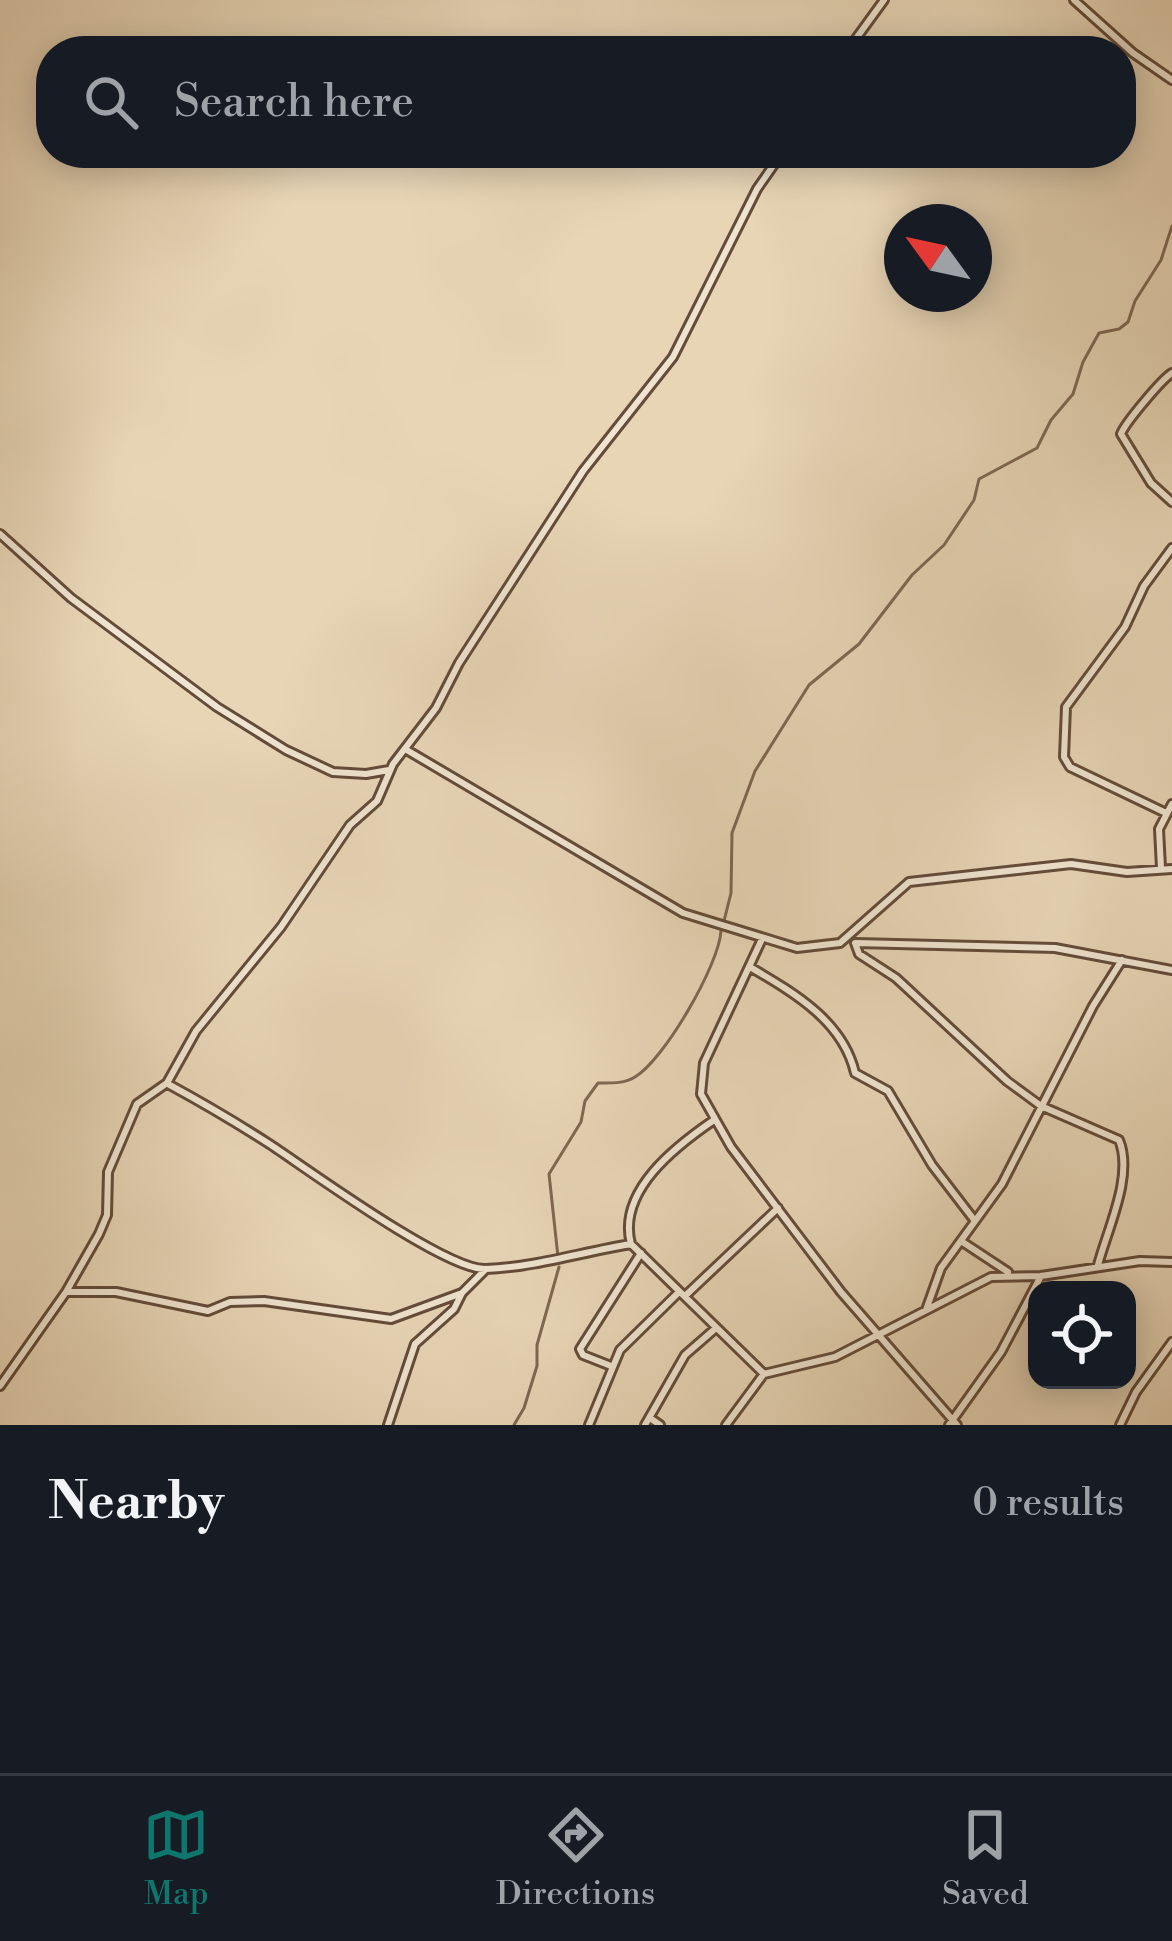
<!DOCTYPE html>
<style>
:root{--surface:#171b24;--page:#242831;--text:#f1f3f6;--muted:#9ea1a6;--line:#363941;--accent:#0f766e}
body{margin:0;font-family:"Libre Bodoni",serif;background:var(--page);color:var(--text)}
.controls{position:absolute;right:36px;bottom:36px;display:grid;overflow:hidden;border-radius:24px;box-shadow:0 6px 30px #0003}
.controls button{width:108px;height:108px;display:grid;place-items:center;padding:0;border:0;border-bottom:3px solid var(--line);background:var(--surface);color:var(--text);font:60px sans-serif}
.compass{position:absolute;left:884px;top:204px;width:108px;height:108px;border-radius:50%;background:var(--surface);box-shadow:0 6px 30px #0003;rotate:303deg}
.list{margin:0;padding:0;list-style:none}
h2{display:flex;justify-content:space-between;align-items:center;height:156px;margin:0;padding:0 48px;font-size:51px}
h2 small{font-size:39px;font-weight:400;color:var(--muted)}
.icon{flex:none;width:66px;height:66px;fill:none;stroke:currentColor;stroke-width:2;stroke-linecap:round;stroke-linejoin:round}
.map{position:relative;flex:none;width:1172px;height:1425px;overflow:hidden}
.search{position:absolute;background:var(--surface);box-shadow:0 6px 30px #0003;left:36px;right:36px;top:36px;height:132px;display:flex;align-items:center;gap:30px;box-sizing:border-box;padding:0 42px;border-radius:48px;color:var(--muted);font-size:45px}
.sheet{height:348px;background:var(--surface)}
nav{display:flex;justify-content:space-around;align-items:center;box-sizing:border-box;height:168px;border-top:3px solid var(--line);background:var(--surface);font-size:33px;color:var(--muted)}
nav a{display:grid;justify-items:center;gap:6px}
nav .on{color:var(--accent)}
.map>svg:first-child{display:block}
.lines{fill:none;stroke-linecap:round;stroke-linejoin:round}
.stream{stroke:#7e6752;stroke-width:3}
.street-casing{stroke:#644c3a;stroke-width:12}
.street{stroke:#efe4d0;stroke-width:6}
</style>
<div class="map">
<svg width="1172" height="1425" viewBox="0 0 1172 1425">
<rect width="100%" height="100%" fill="#e7d5b6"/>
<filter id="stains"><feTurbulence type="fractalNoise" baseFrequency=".00167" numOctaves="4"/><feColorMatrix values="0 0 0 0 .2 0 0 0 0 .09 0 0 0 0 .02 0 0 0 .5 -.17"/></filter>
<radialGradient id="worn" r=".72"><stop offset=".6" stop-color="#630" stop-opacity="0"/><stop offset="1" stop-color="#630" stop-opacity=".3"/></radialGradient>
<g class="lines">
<path class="stream" d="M724,921L731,893L732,833L755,771L809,685L859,644L912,575L944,545L974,500L979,479L1037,448L1051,420L1073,394L1083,362L1099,333L1119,329L1128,322L1135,301L1161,260L1172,226
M558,1257L549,1174L581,1122L585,1101L598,1083C610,1083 624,1084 635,1077C664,1060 719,965 721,931
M514,1425L524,1408L537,1366V1345L559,1267"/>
<defs>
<path id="street" d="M1074,0L1133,53L1172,80
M847,51L884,0
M1172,373C1162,379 1125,423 1121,434L1151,483L1172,502
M0,534L71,598L217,707L286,750L333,772L366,774L389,770
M405,749L683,913L797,948L840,943L909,882L1071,864L1127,872L1172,869
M1166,813L1070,767L1064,757L1066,707L1125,627L1144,586L1172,548
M1161,868L1159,829L1172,804
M762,939L704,1063L701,1094L731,1147L841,1292L957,1425
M855,943L859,954L896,978L1007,1081L1041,1106L1119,1140C1134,1176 1107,1230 1098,1265
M856,943L1055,948L1172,970
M750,967C794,993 843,1021 855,1073L888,1091L932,1165L975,1221
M168,1084C203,1103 237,1123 271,1145C310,1171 447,1271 486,1269C536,1267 582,1252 631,1244
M714,1120C676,1146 617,1191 631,1244L764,1374L835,1357L991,1277L1041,1276L1140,1261L1172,1262
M961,1241L1008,1272
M66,1292H116L208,1311L230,1302L264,1301L391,1319L462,1293L486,1269
M685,1296L778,1208
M926,1310L941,1268L1002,1184L1093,1006L1122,960
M611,1366L583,1355L580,1349L641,1253
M0,1386L66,1292L99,1234L107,1215L108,1172L137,1104L167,1083L196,1031L281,927L350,825L377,801L393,764L436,708L459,663L583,471L673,357L757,189L782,153
M650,1418L660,1425
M388,1425L415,1344L454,1309L462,1293
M589,1425L620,1350L679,1292
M645,1425L685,1355L716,1328
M726,1425L763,1375
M949,1425L1001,1352L1041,1276
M1120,1425L1136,1392L1172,1342"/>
</defs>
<use href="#street" class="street-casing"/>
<use href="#street" class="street"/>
</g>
<rect width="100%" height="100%" filter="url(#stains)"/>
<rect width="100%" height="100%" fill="url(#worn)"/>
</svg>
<div class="controls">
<button><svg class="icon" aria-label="locate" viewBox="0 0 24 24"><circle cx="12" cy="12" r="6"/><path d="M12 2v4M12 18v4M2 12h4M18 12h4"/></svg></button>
</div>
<svg class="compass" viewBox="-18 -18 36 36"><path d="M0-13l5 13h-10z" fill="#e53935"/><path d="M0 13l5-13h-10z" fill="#9ea1a6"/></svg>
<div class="search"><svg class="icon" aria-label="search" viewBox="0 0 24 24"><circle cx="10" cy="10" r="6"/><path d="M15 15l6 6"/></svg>Search here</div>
</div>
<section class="sheet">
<h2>Nearby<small>0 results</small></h2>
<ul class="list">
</ul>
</section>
<nav>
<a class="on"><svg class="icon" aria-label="map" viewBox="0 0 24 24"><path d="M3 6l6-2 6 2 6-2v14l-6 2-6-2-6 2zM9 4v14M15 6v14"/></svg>Map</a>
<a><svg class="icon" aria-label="directions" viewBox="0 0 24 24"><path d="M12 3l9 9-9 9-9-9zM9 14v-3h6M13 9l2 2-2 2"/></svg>Directions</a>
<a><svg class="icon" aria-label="saved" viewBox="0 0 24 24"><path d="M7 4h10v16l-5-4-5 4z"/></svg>Saved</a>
</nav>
